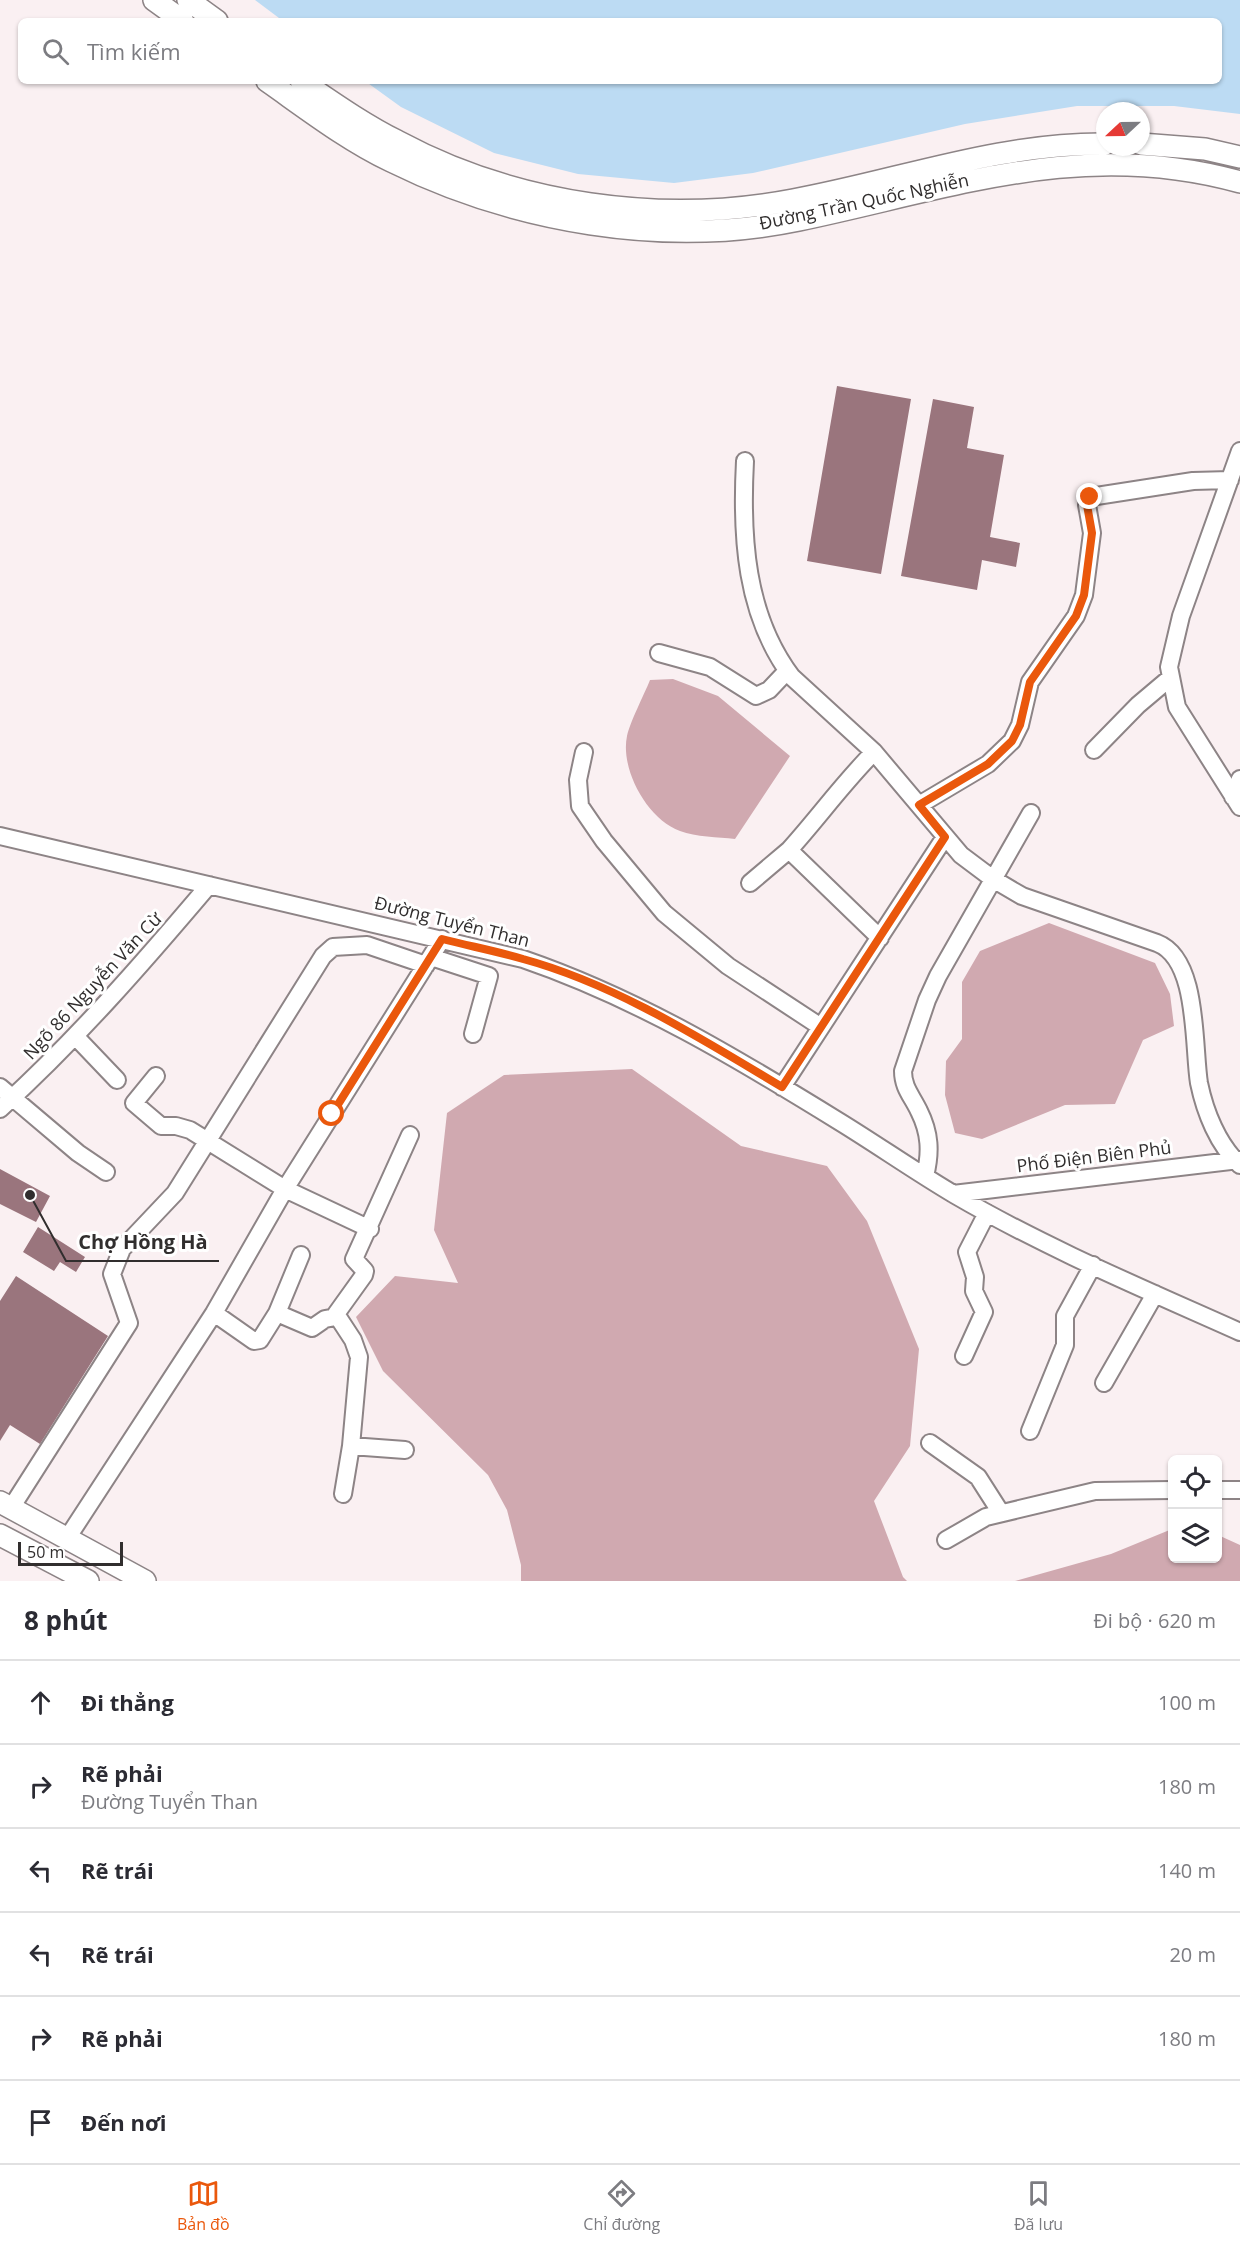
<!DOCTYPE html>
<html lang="vi">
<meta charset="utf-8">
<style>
:root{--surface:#fff;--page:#f2f2f3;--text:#2b2b33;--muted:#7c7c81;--line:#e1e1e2;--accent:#ea580c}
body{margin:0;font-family:"Open Sans",sans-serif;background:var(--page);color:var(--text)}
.controls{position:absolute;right:18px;bottom:18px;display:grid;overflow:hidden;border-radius:9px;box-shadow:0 2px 4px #0004}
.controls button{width:54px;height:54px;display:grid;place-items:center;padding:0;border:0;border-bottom:2px solid var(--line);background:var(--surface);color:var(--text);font:30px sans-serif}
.compass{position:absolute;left:1096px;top:102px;width:54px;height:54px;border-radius:50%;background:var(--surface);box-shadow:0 2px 4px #0004;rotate:248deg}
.scale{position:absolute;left:18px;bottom:15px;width:105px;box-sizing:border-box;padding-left:6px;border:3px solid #312e2e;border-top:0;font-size:16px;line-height:21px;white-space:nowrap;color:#312e2e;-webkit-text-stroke:4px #fff;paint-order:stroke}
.stop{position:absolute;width:18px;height:18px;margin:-14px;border:4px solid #ea580c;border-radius:50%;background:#fff}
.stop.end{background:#ea580c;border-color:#fff;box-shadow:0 2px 6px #0008}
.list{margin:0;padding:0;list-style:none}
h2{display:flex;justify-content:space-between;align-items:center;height:78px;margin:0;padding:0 24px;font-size:26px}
h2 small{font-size:20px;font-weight:400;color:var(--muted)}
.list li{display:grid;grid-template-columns:39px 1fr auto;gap:18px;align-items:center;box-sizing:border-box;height:84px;padding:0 24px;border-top:2px solid var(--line)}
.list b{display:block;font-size:22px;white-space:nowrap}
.list p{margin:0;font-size:20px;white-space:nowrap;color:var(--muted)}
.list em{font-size:20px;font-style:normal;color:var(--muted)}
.icon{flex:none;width:33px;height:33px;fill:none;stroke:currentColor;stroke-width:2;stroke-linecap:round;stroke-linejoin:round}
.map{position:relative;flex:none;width:1240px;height:1581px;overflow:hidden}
.search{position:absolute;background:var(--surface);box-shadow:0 2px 4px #0004;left:18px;right:18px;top:18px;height:66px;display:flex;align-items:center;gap:15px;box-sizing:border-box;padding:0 21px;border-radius:9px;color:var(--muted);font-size:22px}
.sheet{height:582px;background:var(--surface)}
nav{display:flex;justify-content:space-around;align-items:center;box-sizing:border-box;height:84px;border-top:2px solid var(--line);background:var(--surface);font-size:16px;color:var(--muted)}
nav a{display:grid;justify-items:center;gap:3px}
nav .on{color:var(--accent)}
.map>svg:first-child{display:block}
.forest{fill:#d0a9b0}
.water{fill:#bcdbf3}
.building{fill:#9a757d}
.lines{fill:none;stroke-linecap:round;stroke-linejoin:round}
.minor-casing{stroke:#8d8486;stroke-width:20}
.major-casing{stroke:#8d8486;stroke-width:24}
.minor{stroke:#fff;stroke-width:16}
.major{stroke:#fff;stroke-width:21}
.route{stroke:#ea580c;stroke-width:8}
.labels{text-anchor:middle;stroke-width:6;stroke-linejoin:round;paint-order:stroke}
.street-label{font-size:18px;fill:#312e2e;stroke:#fff}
.leader{fill:none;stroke:#312e2e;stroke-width:2}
.callout-dot{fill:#312e2e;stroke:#fff;stroke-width:2}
.callout-label{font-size:20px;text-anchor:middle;font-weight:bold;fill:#312e2e;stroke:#fff;stroke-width:6;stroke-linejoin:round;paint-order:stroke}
</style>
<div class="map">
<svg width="1240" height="1581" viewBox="0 0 1240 1581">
<rect width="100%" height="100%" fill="#faf0f2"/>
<path class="forest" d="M673,679L718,696L790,756L735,839C718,837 696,837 680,831C647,819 620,769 627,736C630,722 644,695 650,680Z
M1049,923L1155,963L1170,994L1174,1026L1143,1040L1115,1104L1065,1105L982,1139L955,1133L945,1095L946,1061L962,1039V982L980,951Z
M632,1069L741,1146L827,1166L867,1221L919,1349L910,1446L874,1501L903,1577L907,1581H521V1565L507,1510L488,1475L383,1371L356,1317L395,1276L458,1283L434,1230L447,1113L504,1075Z
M1172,1529V1558H1218V1535L1240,1545V1581H1015L1111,1554Z"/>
<path class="water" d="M255,0H1240V114L1174,106H1077L965,124L753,173L674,183L578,174L494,153L401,107L365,81H1219V21H283Z"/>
<path class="building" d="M837,386L911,399L881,574L807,561Z
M933,399L974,407L967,448L1004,455L990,537L1020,543L1016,567L982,560L977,590L901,576Z
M0,1169L50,1196L36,1222L0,1204Z
M38,1227L85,1257L76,1272L60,1262L54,1271L23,1252Z
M16,1276L108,1336L40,1444L10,1425L0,1441V1301Z"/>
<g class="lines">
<defs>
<path id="minor" d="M1240,451L1181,616L1169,667L1177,707L1240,807
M745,461C741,536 745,615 792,677L874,752L961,855L993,879L1022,896L1157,943C1199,959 1193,1046 1199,1083C1205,1112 1218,1145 1240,1165
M659,653L710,667L756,696L769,690L787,671
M1094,750L1138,705L1170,678
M584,752L578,780L580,806L604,841L664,913L728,966L821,1027
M874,752C843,783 818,818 789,850L880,938
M1233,797L1240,779
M919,805L988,764L1012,741L1020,725L1030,682L1076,616L1084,595L1092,533L1087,505L1090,497L1193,481L1230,480
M0,836L523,959C637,998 738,1059 840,1122C879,1146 916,1172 955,1195C1046,1248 1144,1289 1240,1332
M750,883L789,850
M431,957L489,976L473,1034
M75,1036L117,1080
M156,1076L134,1103L161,1126H176L190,1130L285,1189L370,1229
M0,1087L78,1153L106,1172
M782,1087L945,837
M0,1109C76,1040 143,963 209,885
M925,1176C931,1152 930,1133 919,1111C912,1096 903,1088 903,1071L927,1000L938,976L1031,813
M953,1194L1240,1160
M214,1313L254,1341L260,1340L277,1313L301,1255
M277,1313L312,1328L325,1319L336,1317
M964,1356L984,1312L974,1291L975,1277L967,1252L987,1213
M1104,1383L1155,1294
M1030,1431L1065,1345V1316L1093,1265
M930,1443L978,1477L1001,1513
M351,1446L405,1450
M1218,1490H1240
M343,1494L351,1446L359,1357L353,1340L336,1314L364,1275L365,1271L354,1259L410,1135
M11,1508L129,1323L112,1274L122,1249L175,1193L323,956L333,947L367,945L426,965
M68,1537L214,1313L285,1189L442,939
M946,1540L986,1517L1095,1491L1172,1490"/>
<path id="major" d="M154,0L183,21
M188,0L217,21
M267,81C307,109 347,140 391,161C514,222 664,248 799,220C952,188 1082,138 1240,182
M301,81C332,102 363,124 397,141C516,205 661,225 793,200C897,181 998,143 1105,144
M1141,144L1205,149L1240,157
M0,1502L145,1581
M0,1535L88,1581"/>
</defs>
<use href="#minor" class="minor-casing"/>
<use href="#major" class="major-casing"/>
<use href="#minor" class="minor"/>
<use href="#major" class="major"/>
</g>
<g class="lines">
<path class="route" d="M332,1114L442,939C469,946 496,951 523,959C615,984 700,1038 782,1087L945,837L919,805L988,764L1012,741L1020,725L1030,682L1076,616L1084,595L1092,533L1087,505L1090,497"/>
</g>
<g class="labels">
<g class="street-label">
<text transform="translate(864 202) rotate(-12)" y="6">Đường Trần Quốc Nghiễn</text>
<text transform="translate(452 922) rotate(14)" y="6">Đường Tuyển Than</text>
<text transform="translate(93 986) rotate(-47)" y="6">Ngõ 86 Nguyễn Văn Cừ</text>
<text transform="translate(1094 1157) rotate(-7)" y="6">Phố Điện Biên Phủ</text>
</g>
</g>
<path class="leader" d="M30 1195L66 1261H219"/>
<circle class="callout-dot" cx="30" cy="1195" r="6"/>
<g class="callout-label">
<text x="143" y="1249">Chợ Hồng Hà</text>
</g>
</svg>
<div class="controls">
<button><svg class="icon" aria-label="locate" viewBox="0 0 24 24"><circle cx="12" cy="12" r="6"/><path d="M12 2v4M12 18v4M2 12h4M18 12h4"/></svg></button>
<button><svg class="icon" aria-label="layers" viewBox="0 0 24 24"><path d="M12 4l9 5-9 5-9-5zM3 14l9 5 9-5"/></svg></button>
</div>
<svg class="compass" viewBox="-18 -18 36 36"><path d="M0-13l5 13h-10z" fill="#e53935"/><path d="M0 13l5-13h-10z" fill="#7c7c81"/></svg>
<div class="scale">50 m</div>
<div class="stop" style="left:332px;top:1114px"></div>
<div class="stop end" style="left:1090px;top:497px"></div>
<div class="search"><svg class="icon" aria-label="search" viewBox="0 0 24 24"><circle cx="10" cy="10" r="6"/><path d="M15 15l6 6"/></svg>Tìm kiếm</div>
</div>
<section class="sheet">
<h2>8 phút<small>Đi bộ · 620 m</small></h2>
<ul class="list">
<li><svg class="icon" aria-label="ahead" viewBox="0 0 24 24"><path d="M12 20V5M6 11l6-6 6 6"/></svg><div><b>Đi thẳng</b></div><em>100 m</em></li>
<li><svg class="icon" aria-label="right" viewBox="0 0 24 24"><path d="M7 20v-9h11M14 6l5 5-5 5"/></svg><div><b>Rẽ phải</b><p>Đường Tuyển Than</p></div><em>180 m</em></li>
<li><svg class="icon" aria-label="left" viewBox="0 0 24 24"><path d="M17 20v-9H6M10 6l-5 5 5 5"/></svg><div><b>Rẽ trái</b></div><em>140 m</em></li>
<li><svg class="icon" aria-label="left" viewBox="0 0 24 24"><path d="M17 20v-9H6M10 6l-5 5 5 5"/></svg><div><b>Rẽ trái</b></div><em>20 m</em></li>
<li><svg class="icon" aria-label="right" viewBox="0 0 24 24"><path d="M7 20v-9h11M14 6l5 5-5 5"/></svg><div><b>Rẽ phải</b></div><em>180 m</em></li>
<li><svg class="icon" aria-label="arrive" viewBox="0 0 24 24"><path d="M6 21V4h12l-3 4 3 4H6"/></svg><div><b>Đến nơi</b></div></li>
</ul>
</section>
<nav>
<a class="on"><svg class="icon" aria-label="map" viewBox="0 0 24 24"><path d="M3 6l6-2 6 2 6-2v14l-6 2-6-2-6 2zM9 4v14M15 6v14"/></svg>Bản đồ</a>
<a><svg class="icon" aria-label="directions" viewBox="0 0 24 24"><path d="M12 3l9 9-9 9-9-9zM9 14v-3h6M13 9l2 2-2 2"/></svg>Chỉ đường</a>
<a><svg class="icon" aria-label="saved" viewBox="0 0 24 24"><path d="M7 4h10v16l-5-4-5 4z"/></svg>Đã lưu</a>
</nav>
